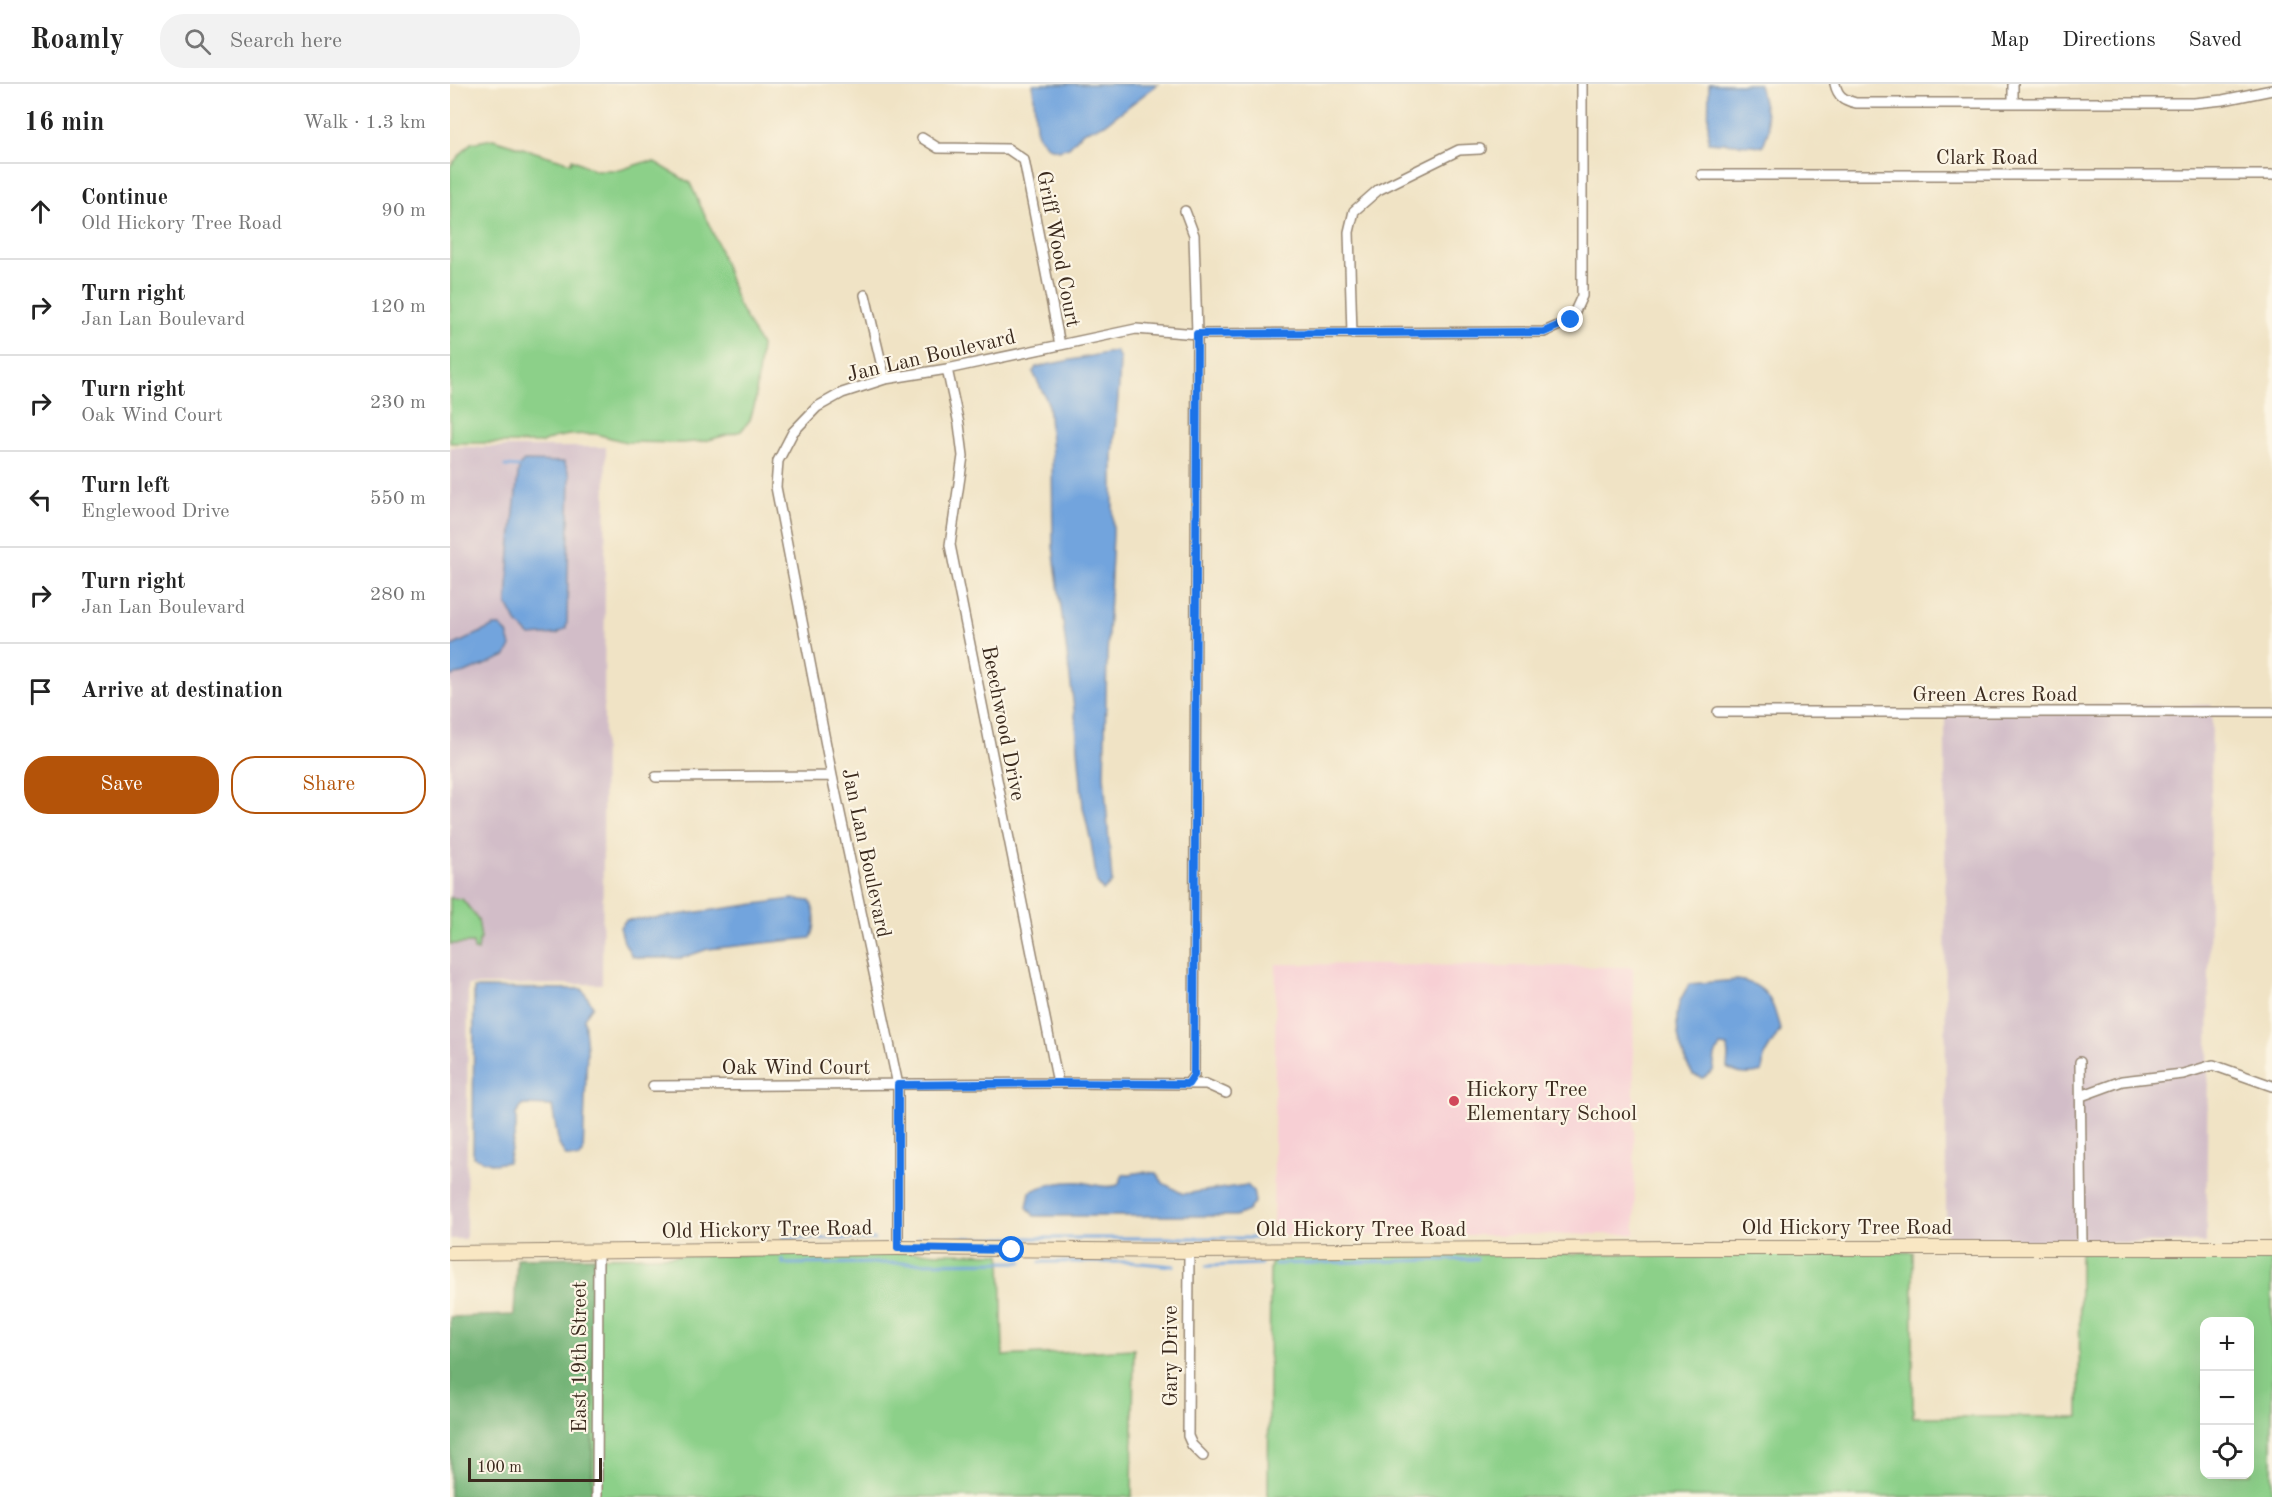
<!DOCTYPE html>
<meta charset="utf-8">
<style>
:root{--surface:#fff;--page:#f2f2f2;--text:#222;--muted:#767676;--line:#e0e0e0;--accent:#b45309}
body{margin:0;font-family:"Old Standard TT",serif;background:var(--page);color:var(--text)}
.controls{position:absolute;right:18px;bottom:18px;display:grid;overflow:hidden;border-radius:12px;box-shadow:0 6px 24px #0002}
.controls button{width:54px;height:54px;display:grid;place-items:center;padding:0;border:0;border-bottom:2px solid var(--line);background:var(--surface);color:var(--text);font:30px sans-serif}
.scale{position:absolute;left:18px;bottom:15px;width:134px;box-sizing:border-box;padding-left:6px;border:3px solid #3b2a1e;border-top:0;font-size:16px;line-height:21px;white-space:nowrap;color:#3b2a1e;-webkit-text-stroke:4px #fcf5e5;paint-order:stroke}
.stop{position:absolute;width:18px;height:18px;margin:-14px;border:4px solid #1a73e8;border-radius:50%;background:#fff}
.stop.end{background:#1a73e8;border-color:#fff;box-shadow:0 2px 6px #0008}
.list{margin:0;padding:0;list-style:none}
h2{display:flex;justify-content:space-between;align-items:center;height:78px;margin:0;padding:0 24px;font-size:26px}
h2 small{font-size:20px;font-weight:400;color:var(--muted)}
.list li{display:grid;grid-template-columns:39px 1fr auto;gap:18px;align-items:center;box-sizing:border-box;height:96px;padding:0 24px;border-top:2px solid var(--line)}
.list b{display:block;font-size:22px;white-space:nowrap}
.list p{margin:0;font-size:20px;white-space:nowrap;color:var(--muted)}
.list em{font-size:20px;font-style:normal;color:var(--muted)}
.actions{display:flex;gap:12px;padding:18px 24px}
.actions a{flex:1;padding:14px 0;border:2px solid var(--accent);border-radius:24px;text-align:center;font-size:21px;color:var(--accent)}
.actions .main{background:var(--accent);color:#fff}
.icon{flex:none;width:33px;height:33px;fill:none;stroke:currentColor;stroke-width:2;stroke-linecap:round;stroke-linejoin:round}
.map{position:relative;flex:none;width:1822px;height:1413px;overflow:hidden}
header{display:flex;align-items:center;gap:36px;box-sizing:border-box;height:84px;padding:0 30px;background:var(--surface);border-bottom:2px solid var(--line)}
header strong{font-size:28px}
nav{display:flex;gap:33px;margin-inline-start:auto;font-size:21px}
.search{width:420px;height:54px;background:var(--page);display:flex;align-items:center;gap:15px;box-sizing:border-box;padding:0 21px;border-radius:24px;color:var(--muted);font-size:22px}
main{display:flex}
aside{flex:1;background:var(--surface)}
.map>svg:first-child{display:block}
.built{fill:#f7cfd4}
.industrial{fill:#d2bdc8}
.green{fill:#8cd089;stroke:#647d54;stroke-width:1.5;fill-rule:evenodd}
.forest{fill:#71b275;stroke:#566e4a;stroke-width:1.5}
.water{fill:#72a4dd;stroke:#56677e;stroke-width:1.5}
.lines{fill:none;stroke-linecap:round;stroke-linejoin:round}
.stream{stroke:#72a4dd;stroke-width:3}
.street-casing{stroke:#968672;stroke-width:12}
.secondary-casing{stroke:#968672;stroke-width:16}
.street{stroke:#fff;stroke-width:9}
.secondary{stroke:#f9e7c3;stroke-width:14}
.route{stroke:#1a73e8;stroke-width:8}
.poi-dot{fill:#d1495b;stroke:#fcf5e5;stroke-width:2}
.labels{text-anchor:middle;stroke-width:4.5;stroke-linejoin:round;paint-order:stroke}
.street-label{font-size:21px;fill:#3b2a1e;stroke:#fcf5e5}
.poi-label{font-size:21px;fill:#3b2a1e;stroke:#fcf5e5;text-anchor:start}
</style>
<header>
<strong>Roamly</strong>
<div class="search"><svg class="icon" aria-label="search" viewBox="0 0 24 24"><circle cx="10" cy="10" r="6"/><path d="M15 15l6 6"/></svg>Search here</div>
<nav><a>Map</a><a>Directions</a><a>Saved</a></nav>
</header>
<main>
<aside>
<h2>16 min<small>Walk · 1.3 km</small></h2>
<ul class="list">
<li><svg class="icon" aria-label="ahead" viewBox="0 0 24 24"><path d="M12 20V5M6 11l6-6 6 6"/></svg><div><b>Continue</b><p>Old Hickory Tree Road</p></div><em>90 m</em></li>
<li><svg class="icon" aria-label="right" viewBox="0 0 24 24"><path d="M7 20v-9h11M14 6l5 5-5 5"/></svg><div><b>Turn right</b><p>Jan Lan Boulevard</p></div><em>120 m</em></li>
<li><svg class="icon" aria-label="right" viewBox="0 0 24 24"><path d="M7 20v-9h11M14 6l5 5-5 5"/></svg><div><b>Turn right</b><p>Oak Wind Court</p></div><em>230 m</em></li>
<li><svg class="icon" aria-label="left" viewBox="0 0 24 24"><path d="M17 20v-9H6M10 6l-5 5 5 5"/></svg><div><b>Turn left</b><p>Englewood Drive</p></div><em>550 m</em></li>
<li><svg class="icon" aria-label="right" viewBox="0 0 24 24"><path d="M7 20v-9h11M14 6l5 5-5 5"/></svg><div><b>Turn right</b><p>Jan Lan Boulevard</p></div><em>280 m</em></li>
<li><svg class="icon" aria-label="arrive" viewBox="0 0 24 24"><path d="M6 21V4h12l-3 4 3 4H6"/></svg><div><b>Arrive at destination</b></div></li>
</ul>
<div class="actions"><a class="main">Save</a><a>Share</a></div>
</aside>
<div class="map">
<svg width="1822" height="1413" viewBox="0 0 1822 1413">
<rect width="100%" height="100%" fill="#fcf5e5"/>
<filter id="ink" filterUnits="userSpaceOnUse"><feTurbulence type="fractalNoise" baseFrequency=".0167" numOctaves="2"/><feDisplacementMap in="SourceGraphic" scale="12" xChannelSelector="R" yChannelSelector="G"/><feConvolveMatrix kernelMatrix="1 2 1 2 8 2 1 2 1" color-interpolation-filters="sRGB"/></filter>
<filter id="wash" filterUnits="userSpaceOnUse"><feTurbulence type="fractalNoise" baseFrequency=".008" numOctaves="4" result="noise"/><feDisplacementMap in="SourceGraphic" scale="24" xChannelSelector="R" yChannelSelector="G"/><feGaussianBlur stdDeviation="1.35" result="paint"/><feColorMatrix in="noise" values="0 0 0 0 0 0 0 0 0 0 0 0 0 0 0 0 0 1.4 0 .05"/><feComposite in="paint" operator="in"/></filter>
<g filter="url(#wash)">
<rect width="100%" height="100%" fill="#f0e3c5"/>
<path class="built" d="M826,880L1183,883L1185,1150L823,1152Z"/>
<path class="industrial" d="M0,363H156L152,900L18,901L16,1155H0Z
M1495,621H1762L1756,1159L1496,1157Z"/>
<path class="green" d="M43,55L121,79L122,75L144,86H170L195,78H205L240,99L267,158L288,220L311,262L305,319L300,336L291,347L255,357L233,359L176,358L146,350H138L119,351L103,354L92,359H0V82L21,59Z
M0,814L12,815L28,835L31,855L29,856L28,867L24,866L23,859L0,860Z
M448,1168L551,1170L553,1272L684,1265L682,1413H142L144,1173Z
M1463,1168V1333H1629L1630,1168L1822,1169V1413H818L820,1184L824,1171ZM1754,1238H1800V1390H1754Z"/>
<path class="forest" d="M144,1173L142,1413H0V1233L64,1231L67,1174Z"/>
<path class="water" d="M583,0H708L655,40L633,48L619,63L609,66L598,63L589,53L586,44Z
M1259,0H1309L1319,45L1313,62L1258,58Z
M666,267L670,275L669,301L663,372V450L657,573L654,691L662,798L653,807L647,799L641,758L633,723L626,640L603,462L602,372L598,319L583,288L586,283Z
M74,377L114,378L120,391L117,537L116,544L107,550L80,552L67,539L57,520L60,466L68,390L70,381Z
M44,542H50L57,549L61,562L56,572L15,589L2,592L0,590V563Z
M342,815L360,817C366,829 367,841 361,854L258,865L232,874H190L182,872L174,858L170,843L176,836L205,834Z
M1287,896C1318,900 1324,919 1330,946L1314,972L1312,988C1299,992 1289,991 1277,984L1278,972L1277,963L1270,962L1265,972L1263,987L1253,994L1243,991C1231,972 1222,940 1230,917C1232,912 1236,906 1239,900Z
M24,904L132,905L143,922L134,934L137,965L133,1070L128,1074L116,1072L109,1061L102,1022L73,1021L66,1030V1045L58,1078L44,1080L23,1073Z
M692,1088L707,1089L713,1099L733,1110L797,1101L803,1107L805,1117L798,1127L786,1132H584L577,1123L580,1108C594,1100 615,1097 631,1098C644,1100 655,1105 668,1101L673,1091Z"/>
<g class="lines">
<path class="stream" d="M55,382L69,383
M333,1154L424,1155
M469,1154H809
M333,1176V1180L572,1178
M590,1178H679L724,1182
M825,1180L1027,1175
M756,1182L811,1180"/>
</g>
</g>
<g filter="url(#ink)">
<g class="lines">
<defs>
<path id="street" d="M1385,0C1388,13 1394,16 1406,19H1744L1773,16L1822,6
M1563,19V0
M472,54L488,64L558,65L574,76L610,261
M1252,91H1822
M735,127L744,151L747,250L744,991L738,1000
M415,211L435,295
M902,250L899,148L904,127L928,106L1009,66L1030,65
M497,285L509,340L513,372L500,461L608,999
M1268,628H1822
M206,693L382,692
M1630,978L1632,1164
M203,1002L608,999L756,1000L776,1009
M1631,1012L1672,997L1733,990L1763,981L1822,1002
M448,1164V1001L382,692L326,403L328,377L343,348L367,323L392,309L435,295L497,285L686,245L747,250L1094,248L1121,236L1132,212V0
M739,1167L738,1352L742,1361L753,1372
M147,1413L148,1168"/>
<path id="secondary" d="M0,1169L448,1164L739,1167L1229,1164H1822"/>
</defs>
<use href="#street" class="street-casing"/>
<use href="#secondary" class="secondary-casing"/>
<use href="#street" class="street"/>
<use href="#secondary" class="secondary"/>
</g>
</g>
<g class="lines" filter="url(#ink)">
<path class="route" d="M562,1166L448,1164V1001L608,999L738,1000L744,991L747,250L1094,248L1121,236"/>
</g>
<circle class="poi-dot" cx="1004" cy="1017" r="6"/>
<g class="labels">
<g class="street-label">
<text x="1537" y="80">Clark Road</text>
<text transform="translate(609 165) rotate(79)" y="7">Griff Wood Court</text>
<text transform="translate(481 271) rotate(-13)" y="7">Jan Lan Boulevard</text>
<text x="1545" y="617">Green Acres Road</text>
<text transform="translate(554 639) rotate(79)" y="7">Beechwood Drive</text>
<text transform="translate(417 769) rotate(78)" y="7">Jan Lan Boulevard</text>
<text x="346" y="990">Oak Wind Court</text>
<text x="1397" y="1150">Old Hickory Tree Road</text>
<text transform="translate(317 1145) rotate(-1)" y="7">Old Hickory Tree Road</text>
<text x="911" y="1152">Old Hickory Tree Road</text>
<text transform="translate(720 1272) rotate(-90)" y="7">Gary Drive</text>
<text transform="translate(129 1273) rotate(-90)" y="7">East 19th Street</text>
</g>
<g class="poi-label">
<text x="1016" y="1012">Hickory Tree<tspan x="1016" dy="24">Elementary School</tspan></text>
</g>
</g>
</svg>
<div class="controls">
<button>+</button>
<button>−</button>
<button><svg class="icon" aria-label="locate" viewBox="0 0 24 24"><circle cx="12" cy="12" r="6"/><path d="M12 2v4M12 18v4M2 12h4M18 12h4"/></svg></button>
</div>
<div class="scale">100 m</div>
<div class="stop" style="left:562px;top:1166px"></div>
<div class="stop end" style="left:1121px;top:236px"></div>
</div>
</main>
